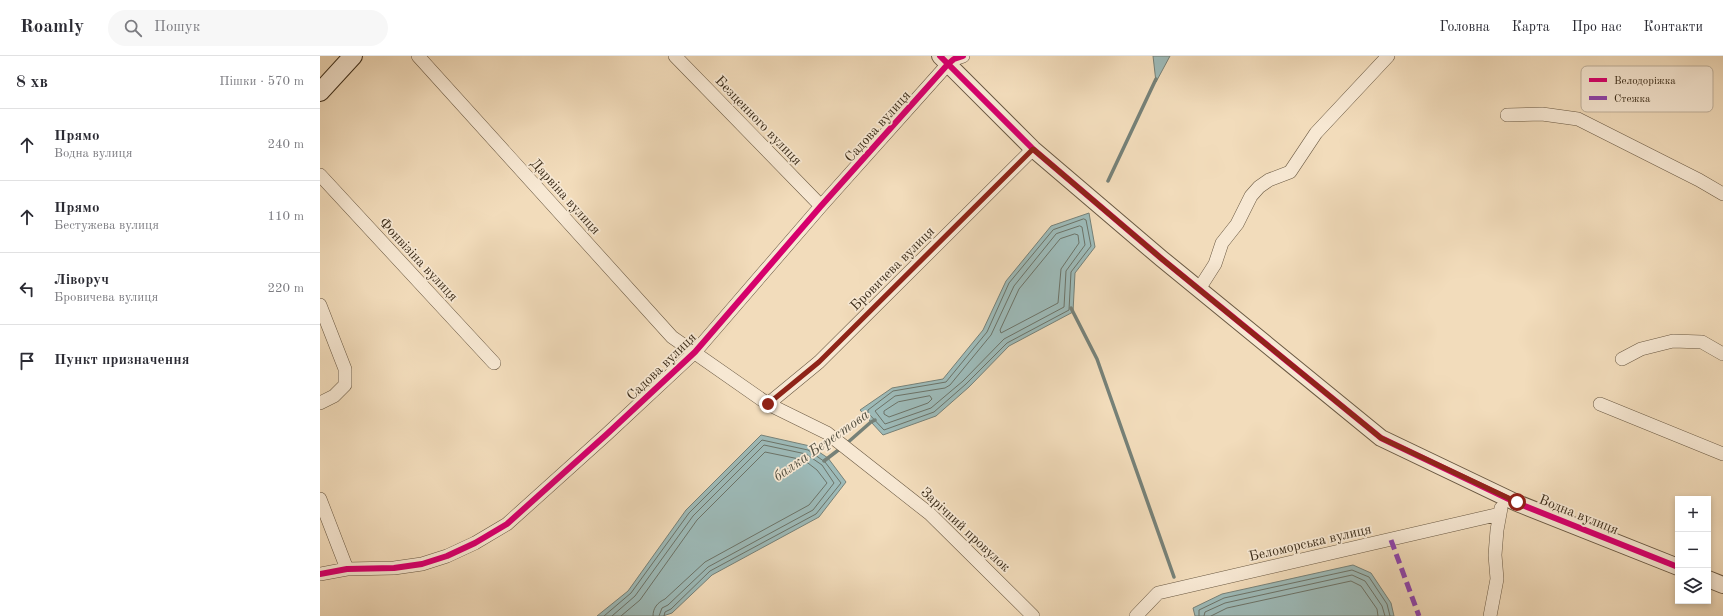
<!DOCTYPE html>
<html lang="uk">
<meta charset="utf-8">
<style>
:root{--surface:#fff;--page:#f7f7f7;--text:#2b2b33;--muted:#7c7c81;--line:#e1e1e2}
body{margin:0;font-family:"Old Standard TT",serif;background:var(--page);color:var(--text)}
.controls{position:absolute;right:12px;bottom:12px;display:grid;overflow:hidden;border-radius:0px;box-shadow:0 2px 6px #0003}
.controls button{width:36px;height:36px;display:grid;place-items:center;padding:0;border:0;border-bottom:1px solid var(--line);background:var(--surface);color:var(--text);font:20px sans-serif}
.stop{position:absolute;width:12px;height:12px;margin:-9px;border:3px solid #8f2418;border-radius:50%;background:#fff}
.stop.end{background:#8f2418;border-color:#fff;box-shadow:0 1px 4px #0008}
.list{margin:0;padding:0;list-style:none}
h2{display:flex;justify-content:space-between;align-items:center;height:52px;margin:0;padding:0 16px;font-size:17px}
h2 small{font-size:13px;font-weight:400;color:var(--muted)}
.list li{display:grid;grid-template-columns:26px 1fr auto;gap:12px;align-items:center;box-sizing:border-box;height:72px;padding:0 16px;border-top:1px solid var(--line)}
.list b{display:block;font-size:15px;white-space:nowrap}
.list p{margin:0;font-size:13px;white-space:nowrap;color:var(--muted)}
.list em{font-size:13px;font-style:normal;color:var(--muted)}
.icon{flex:none;width:22px;height:22px;fill:none;stroke:currentColor;stroke-width:2;stroke-linecap:round;stroke-linejoin:round}
.map{position:relative;flex:none;width:1403px;height:560px;overflow:hidden}
header{display:flex;align-items:center;gap:24px;box-sizing:border-box;height:56px;padding:0 20px;background:var(--surface);border-bottom:1px solid var(--line)}
header strong{font-size:19px}
nav{display:flex;gap:22px;margin-inline-start:auto;font-size:14px}
.search{width:280px;height:36px;background:var(--page);display:flex;align-items:center;gap:10px;box-sizing:border-box;padding:0 14px;border-radius:22px;color:var(--muted);font-size:15px}
main{display:flex}
aside{flex:1;background:var(--surface)}
.map>svg:first-child{display:block}
.water{fill:#9dbab8;stroke:#768178}
.lines{fill:none;stroke-linecap:round;stroke-linejoin:round}
.shore{stroke:#6c7368;stroke-width:1}
.stream{stroke:#768178;stroke-width:3.5}
.minor-casing{stroke:#695842;stroke-width:14}
.tertiary-casing{stroke:#695842;stroke-width:18}
.secondary-casing{stroke:#3b2c19;stroke-width:20}
.minor{stroke:#f7e8d3;stroke-width:13}
.tertiary{stroke:#f7e8d3;stroke-width:16}
.secondary{stroke:#f7e8d3;stroke-width:18}
.quiet{stroke:#8e44ad;stroke-width:5;stroke-dasharray:10 5;stroke-linecap:butt}
.cycleway-casing{stroke:#f7e8d3;stroke-width:8}
.cycleway{stroke:#d6006c;stroke-width:6}
.route{stroke:#8f2418;stroke-width:5}
.labels{text-anchor:middle;stroke-width:3.5;stroke-linejoin:round;paint-order:stroke}
.street-label{font-size:14px;fill:#3b2c19;stroke:#f7e8d3}
.water-label{font-size:15px;font-style:italic;fill:#545041;stroke:#f7e8d3}
.key{fill:#f7e8d3;stroke:#bfb09b;stroke-width:1}
.key-label{font-size:11px;fill:#3b2c19}
</style>
<header>
<strong>Roamly</strong>
<div class="search"><svg class="icon" aria-label="search" viewBox="0 0 24 24"><circle cx="10" cy="10" r="6"/><path d="M15 15l6 6"/></svg>Пошук</div>
<nav><a>Головна</a><a>Карта</a><a>Про нас</a><a>Контакти</a></nav>
</header>
<main>
<aside>
<h2>8 хв<small>Пішки · 570 m</small></h2>
<ul class="list">
<li><svg class="icon" aria-label="ahead" viewBox="0 0 24 24"><path d="M12 20V5M6 11l6-6 6 6"/></svg><div><b>Прямо</b><p>Водна вулиця</p></div><em>240 m</em></li>
<li><svg class="icon" aria-label="ahead" viewBox="0 0 24 24"><path d="M12 20V5M6 11l6-6 6 6"/></svg><div><b>Прямо</b><p>Бестужева вулиця</p></div><em>110 m</em></li>
<li><svg class="icon" aria-label="left" viewBox="0 0 24 24"><path d="M17 20v-9H6M10 6l-5 5 5 5"/></svg><div><b>Ліворуч</b><p>Бровичева вулиця</p></div><em>220 m</em></li>
<li><svg class="icon" aria-label="arrive" viewBox="0 0 24 24"><path d="M6 21V4h12l-3 4 3 4H6"/></svg><div><b>Пункт призначення</b></div></li>
</ul>
</aside>
<div class="map">
<svg width="1403" height="560" viewBox="0 0 1403 560">
<rect width="100%" height="100%" fill="#f2dcbb"/>
<filter id="stains"><feTurbulence type="fractalNoise" baseFrequency=".005" numOctaves="4"/><feColorMatrix values="0 0 0 0 .2 0 0 0 0 .09 0 0 0 0 .02 0 0 0 .5 -.17"/></filter>
<radialGradient id="worn" r=".72"><stop offset=".6" stop-color="#630" stop-opacity="0"/><stop offset="1" stop-color="#630" stop-opacity=".3"/></radialGradient>
<path class="water" d="M833,0H850L836,26Z
M769,157L775,191L755,217L753,256L689,290L649,331L616,360L563,379L540,354L572,332L623,323L663,274L686,225L731,170Z
M441,379L490,390L508,402L526,426L499,461L392,519L352,557L343,560H277L308,535L366,454Z
M1033,509L1051,517L1071,547L1074,560H875L873,552L902,538Z"/>
<g class="lines">
<path class="shore" d="M764,163L766,164L771,190L751,216L749,254L687,287L646,328L614,356L564,374L548,357V354L573,335L626,326L667,276L689,227L733,174Z
M760,170L762,171L765,189L746,215L744,251L684,283L643,325L611,352L565,368L555,355L575,340L625,332L630,329L671,279L694,230L736,178Z
M755,178L758,179L759,187L741,213L738,247L681,277L680,274L699,233L740,183Z
M610,340L612,343L608,347L569,361L564,358V355L578,346Z
M284,560L311,537L369,457L442,384L488,394L505,406L521,427L496,458L390,515L351,553L345,556L344,560
M292,560L315,540L373,460L444,389L486,398L502,409L514,427L493,454L388,511L348,549L342,552L339,560
M301,560L320,544L377,464L445,396L484,404L497,414L507,427L489,449L385,506L345,543C337,547 333,552 333,560
M879,560V554L904,542L1032,514L1049,521L1067,548L1070,560
M884,560L885,556L905,547L1032,519L1045,525L1062,550L1065,560
M891,560L907,552L1031,525L1041,530L1057,553L1058,560"/>
<path class="stream" d="M788,125L836,23
M751,252L777,303L854,521
M526,388L551,366L555,364
M504,405L521,392"/>
<defs>
<path id="minor" d="M98,0L352,281L448,348L507,377L535,399L610,458L713,560
M355,0L501,150
M1187,59L1222,58L1258,63L1379,124L1403,138
M0,119L174,307
M879,233L895,208L902,187L917,168L931,140L939,131L949,124L970,116L996,77L1068,0
M0,249L25,313V329L14,340L0,347
M1302,303L1321,293L1353,285L1382,286L1403,298
M448,348L499,306L713,93
M1280,348L1403,398
M0,443L27,513
M0,518L27,513L74,512L102,508L127,500L155,487L187,468L287,378L375,296L501,150L628,8L634,3L643,0
M816,560L838,537L1180,458
M1170,560L1177,523L1175,499L1177,474L1181,452"/>
<path id="tertiary" d="M620,0L713,93L842,203L1061,382L1197,447L1358,511
M1388,523L1403,529"/>
<path id="secondary" d="M0,36L33,0"/>
</defs>
<use href="#minor" class="minor-casing"/>
<use href="#tertiary" class="tertiary-casing"/>
<use href="#secondary" class="secondary-casing"/>
<use href="#minor" class="minor"/>
<use href="#tertiary" class="tertiary"/>
<use href="#secondary" class="secondary"/>
<path class="quiet" d="M1071,484L1099,560"/>
<defs>
<path id="cycleway" d="M620,0L713,93L842,203L1061,382L1197,447L1358,511
M0,518L27,513L74,512L102,508L127,500L155,487L187,468L287,378L375,296L501,150L628,8L634,3L643,0"/>
</defs>
<use href="#cycleway" class="cycleway-casing"/>
<use href="#cycleway" class="cycleway"/>
</g>
<g class="lines">
<path class="route" d="M448,348L499,306L713,93L842,203L1061,382L1197,446"/>
</g>
<g class="labels">
<g class="street-label">
<text transform="translate(439 64) rotate(46)" y="5">Безценного вулиця</text>
<text transform="translate(557 70) rotate(-48)" y="5">Садова вулиця</text>
<text transform="translate(246 140) rotate(48)" y="5">Дарвіна вулиця</text>
<text transform="translate(99 203) rotate(47)" y="5">Фонвізіна вулиця</text>
<text transform="translate(572 212) rotate(-45)" y="5">Бровичева вулиця</text>
<text transform="translate(341 310) rotate(-44)" y="5">Садова вулиця</text>
<text transform="translate(1259 458) rotate(22)" y="5">Водна вулиця</text>
<text transform="translate(646 473) rotate(43)" y="5">Зарічний провулок</text>
<text transform="translate(990 486) rotate(-13)" y="5">Беломорська вулиця</text>
</g>
<g class="water-label">
<text transform="translate(501 389) rotate(-35)" y="5">балка Берестова</text>
</g>
</g>
<rect x="1261" y="10" width="132" height="46" rx="6" class="key"/>
<rect x="1269" y="22" width="18" height="4" fill="#d6006c"/>
<rect x="1269" y="40" width="18" height="4" fill="#8e44ad"/>
<g class="key-label">
<text x="1294" y="28">Велодоріжка</text>
<text x="1294" y="46">Стежка</text>
</g>
<rect width="100%" height="100%" filter="url(#stains)"/>
<rect width="100%" height="100%" fill="url(#worn)"/>
</svg>
<div class="controls">
<button>+</button>
<button>−</button>
<button><svg class="icon" aria-label="layers" viewBox="0 0 24 24"><path d="M12 4l9 5-9 5-9-5zM3 14l9 5 9-5"/></svg></button>
</div>
<div class="stop" style="left:1197px;top:446px"></div>
<div class="stop end" style="left:448px;top:348px"></div>
</div>
</main>
